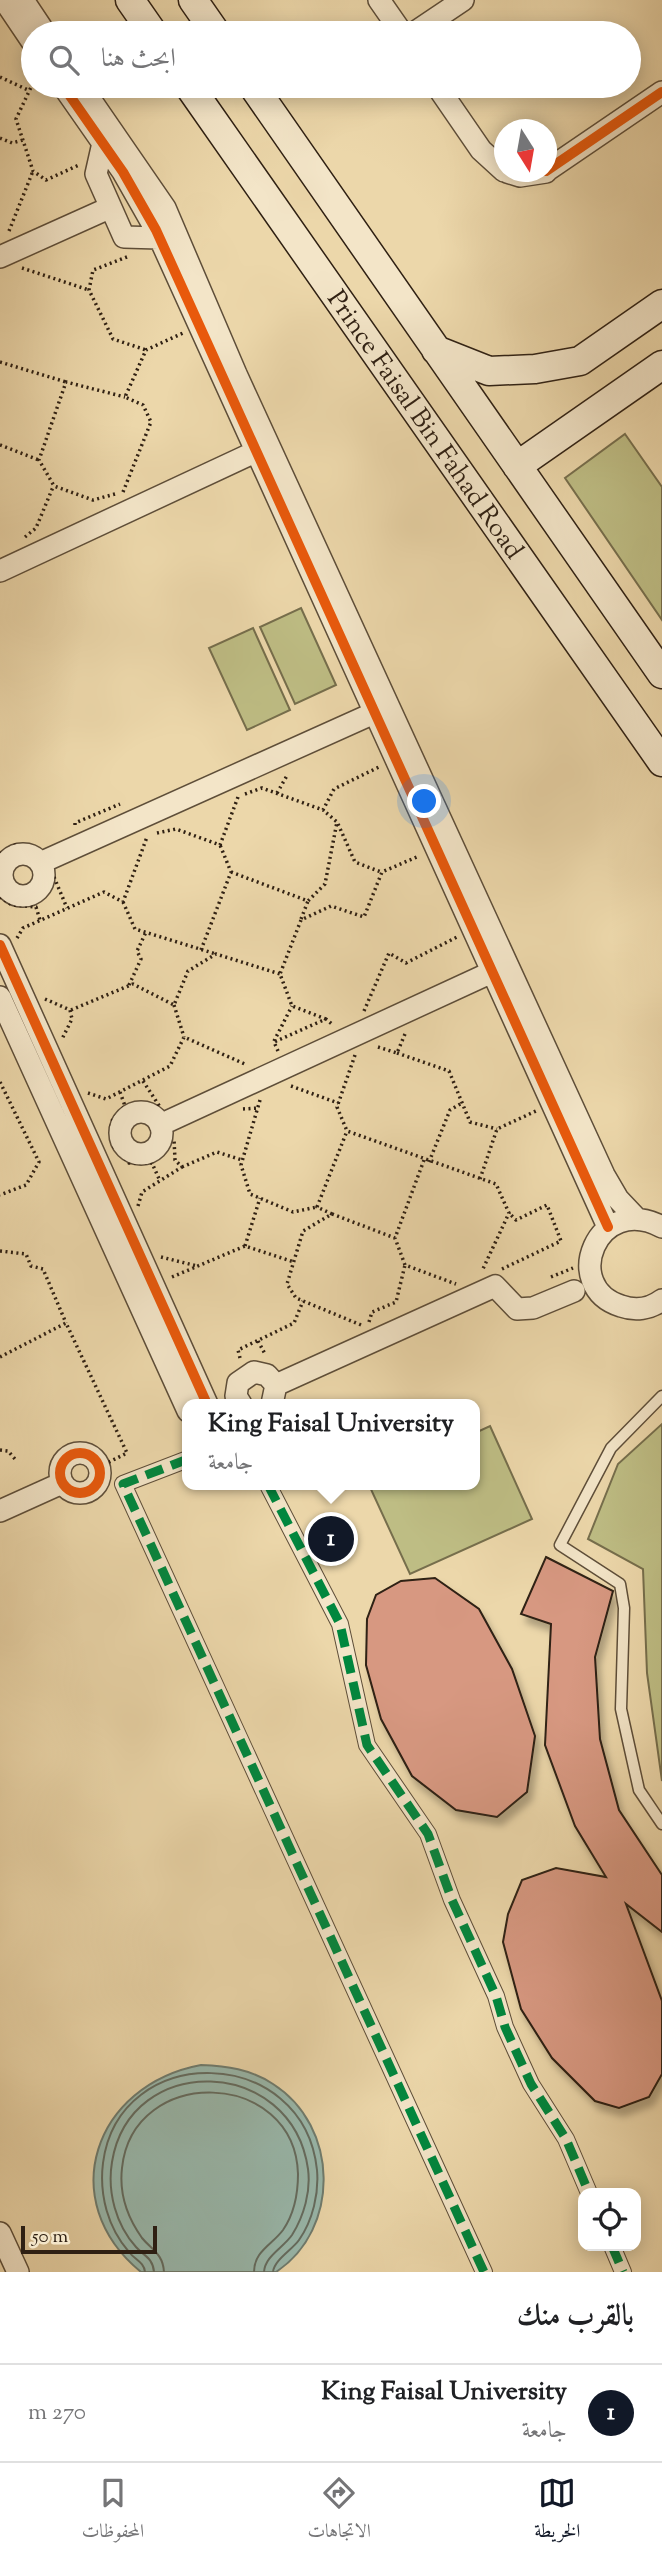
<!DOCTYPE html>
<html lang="ar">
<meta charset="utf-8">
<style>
:root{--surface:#fff;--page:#f6f6f6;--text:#202124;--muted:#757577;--line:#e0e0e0;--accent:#111827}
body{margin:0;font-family:"Sorts Mill Goudy",Amiri,serif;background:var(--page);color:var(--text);direction:rtl}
.controls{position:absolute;right:21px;bottom:21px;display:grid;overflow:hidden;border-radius:14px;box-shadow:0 4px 18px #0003}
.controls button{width:63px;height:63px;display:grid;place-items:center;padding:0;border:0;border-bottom:2px solid var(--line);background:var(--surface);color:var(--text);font:35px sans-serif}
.compass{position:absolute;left:494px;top:119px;width:63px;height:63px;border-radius:50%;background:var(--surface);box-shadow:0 4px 18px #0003;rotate:169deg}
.scale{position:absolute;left:21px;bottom:18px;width:136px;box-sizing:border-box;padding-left:7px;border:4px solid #2f2013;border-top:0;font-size:19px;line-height:24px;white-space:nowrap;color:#2f2013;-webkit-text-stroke:5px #f3e5c8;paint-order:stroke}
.you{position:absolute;left:425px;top:802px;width:24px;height:24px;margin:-18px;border:5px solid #fff;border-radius:50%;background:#1a73e8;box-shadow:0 0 0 10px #1a73e833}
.badge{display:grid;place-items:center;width:46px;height:46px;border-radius:50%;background:var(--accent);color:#fff;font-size:23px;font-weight:700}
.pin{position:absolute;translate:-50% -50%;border:4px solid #fff;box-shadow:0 2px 7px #0006}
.popup{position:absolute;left:182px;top:1399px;width:298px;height:91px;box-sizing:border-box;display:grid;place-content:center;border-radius:14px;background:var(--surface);filter:drop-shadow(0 2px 5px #0005);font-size:23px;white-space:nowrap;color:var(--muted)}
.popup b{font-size:26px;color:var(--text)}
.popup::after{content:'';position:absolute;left:50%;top:100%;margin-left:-14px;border:14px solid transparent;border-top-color:var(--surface)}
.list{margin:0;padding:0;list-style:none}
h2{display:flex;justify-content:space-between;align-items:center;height:91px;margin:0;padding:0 28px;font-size:30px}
h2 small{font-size:23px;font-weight:400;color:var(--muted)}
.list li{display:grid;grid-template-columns:46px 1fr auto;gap:21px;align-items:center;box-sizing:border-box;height:98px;padding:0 28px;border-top:2px solid var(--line)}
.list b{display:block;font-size:26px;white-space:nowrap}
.list p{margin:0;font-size:23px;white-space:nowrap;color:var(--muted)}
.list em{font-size:23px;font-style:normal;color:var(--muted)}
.icon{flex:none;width:38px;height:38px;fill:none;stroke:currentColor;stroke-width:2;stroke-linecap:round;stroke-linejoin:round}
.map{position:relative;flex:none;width:662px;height:2272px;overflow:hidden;direction:ltr}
.search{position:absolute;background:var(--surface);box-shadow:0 4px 18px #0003;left:21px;right:21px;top:21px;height:77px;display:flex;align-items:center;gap:18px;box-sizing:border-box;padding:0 24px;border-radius:38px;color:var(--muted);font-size:26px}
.sheet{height:189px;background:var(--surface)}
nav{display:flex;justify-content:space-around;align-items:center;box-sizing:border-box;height:98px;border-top:2px solid var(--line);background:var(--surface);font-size:19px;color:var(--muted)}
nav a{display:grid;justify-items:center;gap:4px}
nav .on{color:var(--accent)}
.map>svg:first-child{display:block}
.green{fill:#bebd84;stroke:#766e4c;stroke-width:2}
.water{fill:#99b9ad;stroke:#6f7c6f;stroke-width:2}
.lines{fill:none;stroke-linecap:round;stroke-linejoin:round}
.shore{stroke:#646c60;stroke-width:2}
.building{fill:#d79881;stroke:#2f2013;stroke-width:2;filter:url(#shadow)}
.service-casing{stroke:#5e4e39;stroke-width:13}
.pedestrian-casing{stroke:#5e4e39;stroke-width:18}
.minor-casing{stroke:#5e4e39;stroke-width:24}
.secondary-casing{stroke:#2f2013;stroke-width:31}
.path{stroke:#2f2013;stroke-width:3.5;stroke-dasharray:2 3.5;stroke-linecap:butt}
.service{stroke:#f3e5c8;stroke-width:10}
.pedestrian{stroke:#f3e5c8;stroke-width:16}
.minor{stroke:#f3e5c8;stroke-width:21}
.secondary{stroke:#f3e5c8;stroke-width:28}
.quiet{stroke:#00873e;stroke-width:9;stroke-dasharray:18 9;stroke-linecap:butt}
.cycleway-casing{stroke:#f3e5c8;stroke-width:15}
.cycleway{stroke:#e8590c;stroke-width:10}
.labels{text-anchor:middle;stroke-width:5;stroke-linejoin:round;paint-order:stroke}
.street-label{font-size:26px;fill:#2f2013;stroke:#f3e5c8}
</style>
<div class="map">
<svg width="662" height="2272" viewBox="0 0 662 2272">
<defs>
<filter id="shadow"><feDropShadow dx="4.5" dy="8" stdDeviation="3.5" flood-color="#0004"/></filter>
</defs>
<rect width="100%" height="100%" fill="#ecd7aa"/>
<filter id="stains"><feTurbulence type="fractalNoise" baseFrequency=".00286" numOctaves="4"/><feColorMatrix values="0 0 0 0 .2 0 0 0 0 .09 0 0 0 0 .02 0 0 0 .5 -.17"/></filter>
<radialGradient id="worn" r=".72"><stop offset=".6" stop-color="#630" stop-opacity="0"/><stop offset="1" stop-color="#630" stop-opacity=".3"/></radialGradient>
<path class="green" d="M625,434L662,487V620L565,478Z
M301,608L336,685L295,704L260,627Z
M253,628L290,710L247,730L209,648Z
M662,1424V1781L647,1673L643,1569L588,1539L618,1464Z
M490,1426L532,1519L410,1574L369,1485H474L475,1433Z"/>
<path class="water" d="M201,2065C227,2066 250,2069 273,2084C339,2126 341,2229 276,2272H141C54,2201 94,2085 201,2065Z"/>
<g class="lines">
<path class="shore" d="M145,2272C144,2262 135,2260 129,2252C108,2228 99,2195 103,2163C119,2040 304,2044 317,2170C319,2193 313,2220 299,2240C292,2250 274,2260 273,2272
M154,2272C153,2258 144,2256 136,2247C116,2225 107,2192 112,2162C130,2051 292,2056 308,2169C311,2191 304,2216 292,2235C283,2248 265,2256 264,2272
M164,2272C163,2254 152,2250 142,2238C127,2217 119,2194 122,2168C133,2064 295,2069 298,2174C298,2194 294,2214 283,2230C272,2245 254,2251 254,2272"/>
</g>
<path class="building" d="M546,1557L613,1591L595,1657L600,1739L619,1810L662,1875V1932L626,1904L662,2001V2074L649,2097L619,2108L595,2101L552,2058L521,2009L503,1942L508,1914L522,1880L556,1868L606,1877L575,1826L545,1745L551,1624L521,1614Z
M435,1578L479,1609L512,1669L535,1736L527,1792L497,1817L456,1810L412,1776L381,1719L366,1665L367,1619L376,1595L401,1581Z"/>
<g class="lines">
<defs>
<path id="service" d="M662,1396L611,1448L560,1545L620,1584L624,1608L621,1709L639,1790L662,1824"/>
<path id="pedestrian" d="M188,1459L123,1484L484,2272
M268,1485L340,1624L367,1745L428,1834L452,1900L496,1996L505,2027L531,2084L566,2139L589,2193
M612,2246L623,2272"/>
<path id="minor" d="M4,0L33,43
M23,0L45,33
M379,0L402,33
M414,33L463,0
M63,86L123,172L156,230L608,1227
M81,86L165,208L236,374L604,1175L618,1199L636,1218
M437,86L481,150L504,171
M103,143L96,174L124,237L159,238
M546,171L662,92
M507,172L520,176L546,172
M0,257L109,208
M0,571L255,452
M2 875a21 21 0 1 1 42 0a21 21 0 1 1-42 0Z
M40,863L374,713
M0,945L207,1404
M0,997L188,1411
M120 1133a21 21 0 1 1 42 0a21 21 0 1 1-42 0Z
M160,1125L492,972
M662,1227C597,1192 560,1287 621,1306C635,1311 650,1309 662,1300
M276,1385L495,1286L517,1309L533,1308L574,1291
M241,1404L236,1396L238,1383L254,1372L267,1375L276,1385L272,1404
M60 1473a20 20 0 1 1 40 0a20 20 0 1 1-40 0Z
M0,1511L62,1483
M0,2233L18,2272"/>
<path id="secondary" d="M130,0L153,33
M193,0L216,33
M189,86L662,762
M253,86L662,674
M436,350L489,371L535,369L580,361L662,304
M517,466L662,365"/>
</defs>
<use href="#service" class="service-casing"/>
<use href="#pedestrian" class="pedestrian-casing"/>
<use href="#minor" class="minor-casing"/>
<use href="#secondary" class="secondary-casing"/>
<path class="path" d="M26,62L33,71
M0,77L28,90
M33,83L16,119L33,171L46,180L79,165
M0,138L12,143L23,140
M9,231L33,171
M127,257L93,270L89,290L113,339L146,350
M22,268L89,290
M0,362L66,382
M0,445L39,460
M123,492L151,422L143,405L125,397L146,350L183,333
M115,494L93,500L54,486L39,460L66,382L125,397
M25,537L36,528L53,487
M277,793L288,774
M245,794L262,788L323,810L334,789L379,767
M338,824L355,862L381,872
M75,825V823L120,804
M157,833L176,829L220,845L238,797
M0,854L15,845L30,847
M231,872L308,901L325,884L337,822L323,810
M54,877L67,908
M0,897L12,905L36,907L40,920
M123,902L135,929L216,954
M301,919L308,901
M17,938L23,928L104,892L123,902L147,837
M201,950L231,872L220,845
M129,985L141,959L137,951L146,932
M45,999L70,1010L72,1019L62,1039
M174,1005L184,1037
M71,1010L133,984L174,1005L188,971L216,954L280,974
M364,1011L389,953L406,963L457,937
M326,1019L292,1006L280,974L301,920L331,906L364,917L382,872L419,856
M274,1041L292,1006
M378,1047L397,1053L405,1034
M278,1051L274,1042L326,1019L333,1025
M397,1053L449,1071L470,1122L497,1129
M355,1055L337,1107L347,1131L496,1184L509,1213L482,1271
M143,1081L160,1107
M0,1082L39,1162L26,1185L0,1195
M291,1086L338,1103
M120,1092L125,1106L111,1122L114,1147L129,1163H152L160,1181
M88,1093L106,1099L170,1066L184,1037L247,1065
M260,1100L241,1165L250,1194L293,1212L317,1207
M243,1109L258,1108
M424,1160L395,1238L405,1265L456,1284
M429,1162L450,1110L462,1103
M182,1167L217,1152L242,1160
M480,1179L497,1129L536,1111
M138,1206L142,1192L182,1167L175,1160L174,1139
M332,1214L317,1207L347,1131
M245,1246L260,1198
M0,1251L26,1254L31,1266L43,1269L66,1323
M161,1257L197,1266
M502,1269L561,1241L547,1205L516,1220L509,1213
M172,1277L245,1246L294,1262
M551,1277L573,1268
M369,1322L372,1312L396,1302L405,1265
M361,1325L296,1298L287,1284L303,1231L332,1214L395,1238
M258,1341L265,1354
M0,1357L66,1323L127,1453L99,1467
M240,1358L238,1350L294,1323L303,1301
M0,1450L8,1451L15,1459"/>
<use href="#service" class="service"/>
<use href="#pedestrian" class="pedestrian"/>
<use href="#minor" class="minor"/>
<use href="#secondary" class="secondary"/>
<path class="quiet" d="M188,1459L123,1484L484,2272
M268,1485L340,1624L367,1745L428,1834L452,1900L496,1996L505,2027L531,2084L566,2139L589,2193
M612,2246L623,2272"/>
<defs>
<path id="cycleway" d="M63,86L123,172L156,230L608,1227
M546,171L662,92
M0,945L207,1404
M60 1473a20 20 0 1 1 40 0a20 20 0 1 1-40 0Z"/>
</defs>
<use href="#cycleway" class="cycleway-casing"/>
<use href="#cycleway" class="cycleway"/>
</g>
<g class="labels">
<g class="street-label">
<text transform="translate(426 424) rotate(55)" y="9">Prince Faisal Bin Fahad Road</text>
</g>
</g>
<rect width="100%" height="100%" filter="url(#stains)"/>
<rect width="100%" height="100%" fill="url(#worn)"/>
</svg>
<div class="controls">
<button><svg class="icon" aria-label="locate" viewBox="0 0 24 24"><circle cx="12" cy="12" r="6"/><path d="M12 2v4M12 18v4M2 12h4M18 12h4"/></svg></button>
</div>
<svg class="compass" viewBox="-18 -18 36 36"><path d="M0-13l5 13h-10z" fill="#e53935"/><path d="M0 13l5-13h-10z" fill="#757577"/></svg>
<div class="scale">50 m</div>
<div class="you"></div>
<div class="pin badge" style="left:331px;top:1539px">1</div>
<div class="popup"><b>King Faisal University</b>جامعة</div>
<div class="search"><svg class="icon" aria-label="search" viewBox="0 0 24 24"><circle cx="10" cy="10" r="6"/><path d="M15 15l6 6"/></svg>ابحث هنا</div>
</div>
<section class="sheet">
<h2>بالقرب منك<small></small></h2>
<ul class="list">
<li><span class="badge">1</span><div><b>King Faisal University</b><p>جامعة</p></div><em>270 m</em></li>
</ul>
</section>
<nav>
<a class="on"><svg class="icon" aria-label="map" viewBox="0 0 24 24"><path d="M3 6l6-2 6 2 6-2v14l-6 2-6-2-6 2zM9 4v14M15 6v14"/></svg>الخريطة</a>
<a><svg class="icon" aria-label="directions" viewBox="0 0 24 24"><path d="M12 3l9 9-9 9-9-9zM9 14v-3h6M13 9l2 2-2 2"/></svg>الاتجاهات</a>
<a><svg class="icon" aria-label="saved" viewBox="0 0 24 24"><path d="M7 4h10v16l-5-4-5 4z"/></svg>المحفوظات</a>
</nav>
